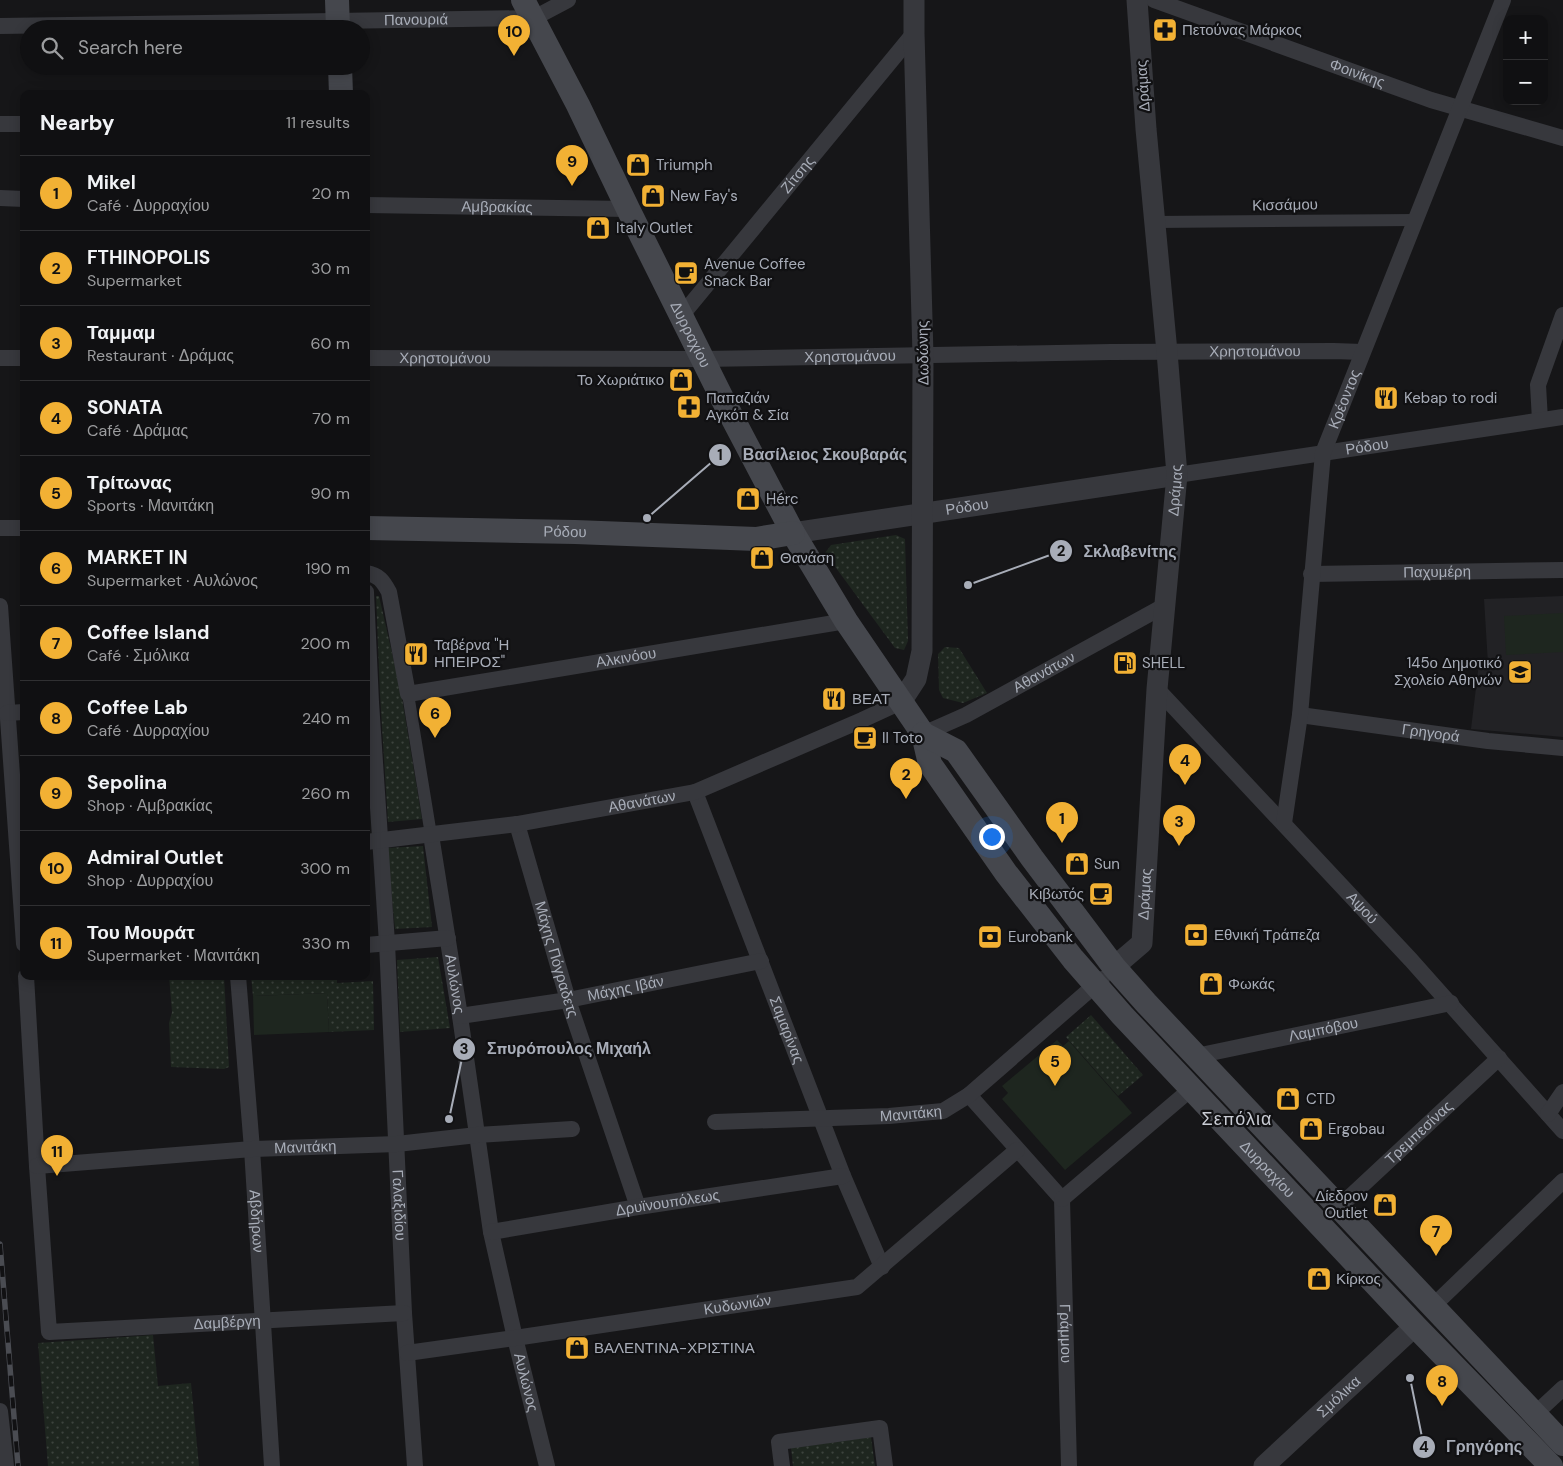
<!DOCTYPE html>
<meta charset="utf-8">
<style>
:root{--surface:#101012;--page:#1e1e20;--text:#f1f3f6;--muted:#9c9d9f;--line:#303032;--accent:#f2b134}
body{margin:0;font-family:"DM Sans",sans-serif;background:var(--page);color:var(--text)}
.controls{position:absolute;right:15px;top:15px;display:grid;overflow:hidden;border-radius:10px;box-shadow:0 2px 12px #0003}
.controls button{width:45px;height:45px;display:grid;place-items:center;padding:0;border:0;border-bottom:1px solid var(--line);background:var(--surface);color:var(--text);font:25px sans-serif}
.you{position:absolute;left:991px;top:836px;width:18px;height:18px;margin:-12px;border:4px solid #fff;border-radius:50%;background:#1a73e8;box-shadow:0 0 0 8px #1a73e833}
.badge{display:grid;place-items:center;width:32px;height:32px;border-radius:50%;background:var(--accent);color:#111;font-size:16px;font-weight:700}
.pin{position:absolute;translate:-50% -41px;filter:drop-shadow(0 1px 2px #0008)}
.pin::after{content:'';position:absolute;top:26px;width:18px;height:15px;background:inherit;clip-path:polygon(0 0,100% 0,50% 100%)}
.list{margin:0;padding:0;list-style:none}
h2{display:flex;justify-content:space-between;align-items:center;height:65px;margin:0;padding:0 20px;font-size:21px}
h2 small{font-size:16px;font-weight:400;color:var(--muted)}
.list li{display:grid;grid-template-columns:32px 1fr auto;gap:15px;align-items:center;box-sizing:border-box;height:75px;padding:0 20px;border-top:1px solid var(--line)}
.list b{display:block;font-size:19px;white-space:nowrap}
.list p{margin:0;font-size:16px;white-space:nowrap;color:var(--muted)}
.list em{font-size:16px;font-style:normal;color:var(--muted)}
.icon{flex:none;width:28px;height:28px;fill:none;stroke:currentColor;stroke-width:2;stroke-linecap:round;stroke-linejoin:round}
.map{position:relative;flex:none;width:1563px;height:1466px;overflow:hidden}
.search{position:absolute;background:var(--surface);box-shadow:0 2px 12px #0003;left:20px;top:20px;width:350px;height:55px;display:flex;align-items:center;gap:12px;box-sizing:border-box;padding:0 18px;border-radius:28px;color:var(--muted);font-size:19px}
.panel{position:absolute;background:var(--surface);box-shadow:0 2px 12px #0003;left:20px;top:90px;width:350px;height:890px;border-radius:10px}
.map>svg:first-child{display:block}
.built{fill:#222225}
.grass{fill:url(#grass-dots)}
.pitch{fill:#1e261f}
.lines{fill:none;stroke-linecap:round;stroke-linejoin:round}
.pedestrian{stroke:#37383d;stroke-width:12}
.minor{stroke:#37383d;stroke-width:16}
.tertiary{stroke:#37383d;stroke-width:21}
.secondary{stroke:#45474d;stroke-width:24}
.rail-casing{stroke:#4a4c52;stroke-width:5.5}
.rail{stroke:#111113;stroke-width:4;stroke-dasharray:11;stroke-linecap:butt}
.labels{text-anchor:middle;stroke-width:4.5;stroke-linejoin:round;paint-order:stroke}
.street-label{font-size:15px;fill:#a8adb8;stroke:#111113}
.poi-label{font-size:15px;fill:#a8adb8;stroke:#111113;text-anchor:start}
.quarter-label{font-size:18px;letter-spacing:1px;fill:#c9ccd4;stroke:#111113}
.leader{fill:none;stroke:#a8adb8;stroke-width:2}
.callout-dot{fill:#a8adb8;stroke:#111113;stroke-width:2}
.mark-label{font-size:15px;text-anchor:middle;font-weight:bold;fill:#111}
.callout-label{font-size:16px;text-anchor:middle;font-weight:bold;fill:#a8adb8;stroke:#111113;stroke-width:4.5;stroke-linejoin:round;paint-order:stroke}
</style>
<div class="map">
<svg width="1563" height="1466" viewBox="0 0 1563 1466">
<defs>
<pattern id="grass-dots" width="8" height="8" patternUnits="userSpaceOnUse" patternTransform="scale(1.25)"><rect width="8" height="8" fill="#1e261f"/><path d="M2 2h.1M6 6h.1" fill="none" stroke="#3c433d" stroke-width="1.8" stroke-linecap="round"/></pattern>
</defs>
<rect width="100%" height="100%" fill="#161618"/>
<path class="built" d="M1563,596V737L1471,729L1479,663L1488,664L1484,599Z"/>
<path class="grass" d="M896,535L905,539L908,641L904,650L895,648L825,553L831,545Z
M376,596H379L401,692L422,819L388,822L380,695Z
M945,647L959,648L987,693L963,703L943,698L939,690L938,654Z
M423,846L432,927L395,929L387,848Z
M438,957L450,1028L400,1032L397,960Z
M169,976H224L229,1067L224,1069L171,1067L169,1023L172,1012Z
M251,976H337V983L373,981L374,1030L329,1032L327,993L253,996Z
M1091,1015L1143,1075L1118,1096L1066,1037Z
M153,1335L158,1386L191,1383L199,1466H48L38,1343Z
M871,1437L875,1466H793L791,1448Z"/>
<path class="pitch" d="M1563,613V652L1506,655L1504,616Z
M327,993L329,1032L254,1035L253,996Z
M1057,1040L1063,1046L1069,1041L1132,1113L1065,1170L1002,1099L1008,1093L1002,1086Z"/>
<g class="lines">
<path class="pedestrian" d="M1155,222L1416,220
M408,694L431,835"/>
<g class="minor">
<path id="s1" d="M1154,0L1431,100L1563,138"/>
<path id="s2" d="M0,26L534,18L568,0"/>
<path d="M0,124H24"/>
<path d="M0,198L24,199"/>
<path id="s3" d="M366,205L628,209"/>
<path id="s4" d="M682,315L914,33"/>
<path d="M0,358H24"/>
<path id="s5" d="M366,358L703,359L1111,352L1334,351L1362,352"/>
<path d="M1540,420L1538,385L1563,315"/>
<path id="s6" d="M1177,475L1563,417"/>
<path d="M0,528H24"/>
<path id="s7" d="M366,573C379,575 383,581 389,592L408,694L846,621"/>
<path id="s8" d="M1311,574L1563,570"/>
<path id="s9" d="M366,592L371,702L387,943L404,1313L415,1466"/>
<path d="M0,606L24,944"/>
<path id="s10" d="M1157,689L1411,960L1563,1131"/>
<path d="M7,713L24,712"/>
<path id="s11" d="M1300,715L1488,741L1563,748"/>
<path id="s12" d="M923,734L966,715L1164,606"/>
<path id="s13" d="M695,792L843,1176L882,1267"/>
<path id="s14" d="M1284,823L1300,715L1323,453L1503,0"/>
<path id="s15" d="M517,824L568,1000L638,1207"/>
<path id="s16" d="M431,835L460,1016L491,1232L515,1338L547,1466"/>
<path id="s17" d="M366,842L517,824L695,792L862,720L901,702"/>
<path d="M366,945L448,938"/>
<path id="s18" d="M26,976L37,1166L49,1332L404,1313"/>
<path id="s19" d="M238,976L252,1149L272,1466"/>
<path id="s20" d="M460,1016L568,1000L761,961"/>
<path id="s21" d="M1196,1056L1451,1003"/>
<path id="s22" d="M969,1095L1062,1199L1069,1466"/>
<path d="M1548,1114L1563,1092"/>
<path id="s23" d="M715,1122L889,1116L943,1111L969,1095L1102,979"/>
<path id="s24" d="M37,1166L252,1149L397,1144L477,1135L572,1129"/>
<path d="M1062,1199L1191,1089"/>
<path id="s25" d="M1339,1207L1499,1058"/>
<path id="s26" d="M491,1232L638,1207L843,1176"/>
<path d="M1432,1307L1563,1181"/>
<path id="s27" d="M407,1353L515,1338L857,1287L1017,1150"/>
<path d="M0,1411L6,1466"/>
<path d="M1534,1415L1563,1388"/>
<path d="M782,1466L779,1442L880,1428L885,1466"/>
</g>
<g class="tertiary">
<path id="s28" d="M793,533L1177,475"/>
<path d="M901,702L916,679L922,651L923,355L914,33V0"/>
<path id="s29" d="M1114,967L1142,943L1157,689L1177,475L1167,352L1146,129L1137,0"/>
<path id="s30" d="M1264,1466L1415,1326"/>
</g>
<g class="secondary">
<path d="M337,0L338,29"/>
<path id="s31" d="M523,0L578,105L628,209L723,400L793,533L846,621L923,734L930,764L1006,873L1073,959L1122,1015L1415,1326L1551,1466"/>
<path d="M340,66L341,94"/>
<path id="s32" d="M366,528L575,532L756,539L793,533"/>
<path d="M923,734L956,751L1032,858L1114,967L1146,1003L1563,1444"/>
</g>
<defs>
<path id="rail" d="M0,1244L18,1466"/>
</defs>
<use href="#rail" class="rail-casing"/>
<use href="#rail" class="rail"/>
</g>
<defs>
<symbol id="pharmacy-square" viewBox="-11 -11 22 22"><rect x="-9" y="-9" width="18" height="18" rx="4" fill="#f2b134" stroke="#111113"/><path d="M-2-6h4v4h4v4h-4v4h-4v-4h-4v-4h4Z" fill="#111"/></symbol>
<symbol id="shop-square" viewBox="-11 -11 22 22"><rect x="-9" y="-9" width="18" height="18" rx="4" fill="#f2b134" stroke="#111113"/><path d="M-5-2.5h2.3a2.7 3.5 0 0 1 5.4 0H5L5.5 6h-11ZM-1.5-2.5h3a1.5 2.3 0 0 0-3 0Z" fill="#111"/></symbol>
<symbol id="cafe-square" viewBox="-11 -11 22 22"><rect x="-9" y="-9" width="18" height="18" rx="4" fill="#f2b134" stroke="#111113"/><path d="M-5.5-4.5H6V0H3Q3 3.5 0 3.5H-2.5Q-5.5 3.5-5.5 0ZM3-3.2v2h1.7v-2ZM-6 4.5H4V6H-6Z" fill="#111"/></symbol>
<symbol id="restaurant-square" viewBox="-11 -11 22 22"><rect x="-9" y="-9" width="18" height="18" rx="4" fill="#f2b134" stroke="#111113"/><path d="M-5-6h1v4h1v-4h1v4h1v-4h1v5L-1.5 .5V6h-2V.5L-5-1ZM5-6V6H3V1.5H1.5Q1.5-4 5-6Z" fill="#111"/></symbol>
<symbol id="fuel-square" viewBox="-11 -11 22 22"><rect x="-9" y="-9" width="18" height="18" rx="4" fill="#f2b134" stroke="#111113"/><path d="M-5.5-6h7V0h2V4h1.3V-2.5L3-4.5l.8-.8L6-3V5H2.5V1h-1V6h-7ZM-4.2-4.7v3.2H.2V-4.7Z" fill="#111"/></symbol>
<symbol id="school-square" viewBox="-11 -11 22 22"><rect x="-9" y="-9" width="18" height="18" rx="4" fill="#f2b134" stroke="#111113"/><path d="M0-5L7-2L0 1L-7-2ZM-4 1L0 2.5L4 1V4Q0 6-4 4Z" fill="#111"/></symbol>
<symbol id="bank-square" viewBox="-11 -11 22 22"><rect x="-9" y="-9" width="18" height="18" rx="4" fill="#f2b134" stroke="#111113"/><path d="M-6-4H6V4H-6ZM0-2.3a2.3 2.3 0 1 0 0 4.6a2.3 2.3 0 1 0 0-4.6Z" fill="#111"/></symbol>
</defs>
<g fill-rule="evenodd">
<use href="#pharmacy-square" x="1151" y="16" width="28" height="28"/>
<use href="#shop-square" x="624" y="151" width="28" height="28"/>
<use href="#shop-square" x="639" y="182" width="28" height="28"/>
<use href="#shop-square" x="584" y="214" width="28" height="28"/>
<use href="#cafe-square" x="672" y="259" width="28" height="28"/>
<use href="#shop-square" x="667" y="366" width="28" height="28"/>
<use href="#restaurant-square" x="1372" y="384" width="28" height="28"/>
<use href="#pharmacy-square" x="675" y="393" width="28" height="28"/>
<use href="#shop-square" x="734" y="485" width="28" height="28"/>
<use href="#shop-square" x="748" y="544" width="28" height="28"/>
<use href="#restaurant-square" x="402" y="640" width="28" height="28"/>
<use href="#fuel-square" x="1111" y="649" width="28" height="28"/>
<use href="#school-square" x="1506" y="658" width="28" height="28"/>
<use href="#restaurant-square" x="820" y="685" width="28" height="28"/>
<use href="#cafe-square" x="851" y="724" width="28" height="28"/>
<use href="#shop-square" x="1063" y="850" width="28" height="28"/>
<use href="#cafe-square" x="1087" y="880" width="28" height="28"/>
<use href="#bank-square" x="1182" y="921" width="28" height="28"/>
<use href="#bank-square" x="976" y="923" width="28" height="28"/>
<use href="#shop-square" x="1197" y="970" width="28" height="28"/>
<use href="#shop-square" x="1274" y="1085" width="28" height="28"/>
<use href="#shop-square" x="1297" y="1115" width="28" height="28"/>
<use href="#shop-square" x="1371" y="1191" width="28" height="28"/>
<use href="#shop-square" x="1305" y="1265" width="28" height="28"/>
<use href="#shop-square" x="563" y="1334" width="28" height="28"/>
</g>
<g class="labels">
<g class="street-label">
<text dy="5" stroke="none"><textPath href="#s2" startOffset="416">Πανουριά</textPath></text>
<text dy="5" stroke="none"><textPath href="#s1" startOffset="216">Φοινίκης</textPath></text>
<text transform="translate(1143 86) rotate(-94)" y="5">Δράμας</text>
<text dy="5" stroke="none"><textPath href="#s4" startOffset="182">Ζίτσης</textPath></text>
<text transform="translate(1285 205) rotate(-1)" y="5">Κισσάμου</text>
<text dy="5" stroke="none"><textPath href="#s3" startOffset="131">Αμβρακίας</textPath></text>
<text dy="5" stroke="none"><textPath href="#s31" startOffset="374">Δυρραχίου</textPath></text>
<text dy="5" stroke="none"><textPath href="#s5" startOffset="889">Χρηστομάνου</textPath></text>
<text transform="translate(923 353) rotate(-91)" y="5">Δωδώνης</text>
<text dy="5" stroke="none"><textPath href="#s5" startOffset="484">Χρηστομάνου</textPath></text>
<text dy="5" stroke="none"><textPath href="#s5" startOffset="79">Χρηστομάνου</textPath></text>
<text dy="5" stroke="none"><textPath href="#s14" startOffset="430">Κρέοντος</textPath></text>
<text dy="5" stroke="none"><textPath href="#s6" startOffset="192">Ρόδου</textPath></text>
<text dy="5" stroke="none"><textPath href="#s29" startOffset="491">Δράμας</textPath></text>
<text dy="5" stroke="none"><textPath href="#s28" startOffset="176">Ρόδου</textPath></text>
<text dy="5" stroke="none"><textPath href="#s32" startOffset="199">Ρόδου</textPath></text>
<text dy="5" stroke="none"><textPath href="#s8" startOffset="126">Παχυμέρη</textPath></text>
<text dy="5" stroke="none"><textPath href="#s7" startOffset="356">Αλκινόου</textPath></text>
<text dy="5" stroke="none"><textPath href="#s12" startOffset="136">Αθανάτων</textPath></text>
<text dy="5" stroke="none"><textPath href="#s11" startOffset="132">Γρηγορά</textPath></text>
<text dy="5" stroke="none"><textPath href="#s17" startOffset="279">Αθανάτων</textPath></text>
<text dy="5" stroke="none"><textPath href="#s29" startOffset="86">Δράμας</textPath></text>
<text dy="5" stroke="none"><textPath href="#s10" startOffset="300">Αψού</textPath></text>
<text dy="5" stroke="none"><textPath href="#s15" startOffset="141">Μάχης Πόγραδετς</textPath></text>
<text dy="5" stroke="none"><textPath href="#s16" startOffset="151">Αυλώνος</textPath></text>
<text dy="5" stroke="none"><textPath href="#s20" startOffset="168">Μάχης Ιβάν</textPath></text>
<text dy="5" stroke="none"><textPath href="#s21" startOffset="130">Λαμπόβου</textPath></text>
<text dy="5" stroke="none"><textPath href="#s13" startOffset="255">Σαμαρίνας</textPath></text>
<text dy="5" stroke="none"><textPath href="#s23" startOffset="196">Μανιτάκη</textPath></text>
<text dy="5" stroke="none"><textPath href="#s25" startOffset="109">Τρεμπεσίνας</textPath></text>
<text dy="5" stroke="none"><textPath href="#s24" startOffset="269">Μανιτάκη</textPath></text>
<text dy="5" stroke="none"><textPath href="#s31" startOffset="1396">Δυρραχίου</textPath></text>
<text dy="5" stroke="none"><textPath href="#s26" startOffset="179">Δρυϊνουπόλεως</textPath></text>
<text dy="5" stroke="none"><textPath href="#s9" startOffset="614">Γαλαξιδίου</textPath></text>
<text dy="5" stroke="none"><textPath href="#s19" startOffset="246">Αβδήρων</textPath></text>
<text dy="5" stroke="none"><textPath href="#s27" startOffset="334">Κυδωνιών</textPath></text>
<text dy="5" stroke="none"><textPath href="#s18" startOffset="535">Δαμβέργη</textPath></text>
<text dy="5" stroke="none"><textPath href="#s22" startOffset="274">Γράμμου</textPath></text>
<text dy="5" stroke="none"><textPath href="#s16" startOffset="556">Αυλώνος</textPath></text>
<text dy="5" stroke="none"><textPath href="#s30" startOffset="102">Σμόλικα</textPath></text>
</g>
<g class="poi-label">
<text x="1182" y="35">Πετούνας Μάρκος</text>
<text x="656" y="170">Triumph</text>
<text x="670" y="201">New Fay's</text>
<text x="616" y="233">Italy Outlet</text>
<text x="704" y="269">Avenue Coffee<tspan x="704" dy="17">Snack Bar</tspan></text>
<text x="664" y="385" text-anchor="end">Το Χωριάτικο</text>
<text x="706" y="403">Παπαζιάν<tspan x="706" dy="17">Αγκόπ &amp; Σία</tspan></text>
<text x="1404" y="403">Kebap to rodi</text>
<text x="766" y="504">Hérc</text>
<text x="780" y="563">Θανάση</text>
<text x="434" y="650">Ταβέρνα "Η<tspan x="434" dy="17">ΗΠΕΙΡΟΣ"</tspan></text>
<text x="1142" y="668">SHELL</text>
<text x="1502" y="668" text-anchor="end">145ο Δημοτικό<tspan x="1502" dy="17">Σχολείο Αθηνών</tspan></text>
<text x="852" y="704">ΒΕΑΤ</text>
<text x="882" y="743">Il Toto</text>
<text x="1094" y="869">Sun</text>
<text x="1084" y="899" text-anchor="end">Κιβωτός</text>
<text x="1214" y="940">Εθνική Τράπεζα</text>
<text x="1008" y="942">Eurobank</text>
<text x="1228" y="989">Φωκάς</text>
<text x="1306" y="1104">CTD</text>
<text x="1328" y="1134">Ergobau</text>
<text x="1368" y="1201" text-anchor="end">Δίεδρον<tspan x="1368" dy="17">Outlet</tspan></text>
<text x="1336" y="1284">Κίρκος</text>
<text x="594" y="1353">ΒΑΛΕΝΤΙΝΑ-ΧΡΙΣΤΙΝΑ</text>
</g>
<g class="quarter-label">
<text x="1237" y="1125">Σεπόλια</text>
</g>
</g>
<path class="leader" d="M647 518L720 455M968 585L1061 551M449 1119L464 1049M1410 1378L1424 1447"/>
<g class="callout-dot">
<circle cx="647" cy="518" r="5"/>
<circle cx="968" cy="585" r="5"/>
<circle cx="449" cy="1119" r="5"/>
<circle cx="1410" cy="1378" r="5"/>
<circle cx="720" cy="455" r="12"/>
<circle cx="1061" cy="551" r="12"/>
<circle cx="464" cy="1049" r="12"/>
<circle cx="1424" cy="1447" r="12"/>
</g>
<g class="mark-label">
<text x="720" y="460">1</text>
<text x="1061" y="556">2</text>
<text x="464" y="1054">3</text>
<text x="1424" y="1452">4</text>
</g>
<g class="callout-label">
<text x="825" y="460">Βασίλειος Σκουβαράς</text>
<text x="1130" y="557">Σκλαβενίτης</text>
<text x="569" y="1054">Σπυρόπουλος Μιχαήλ</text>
<text x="1484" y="1452">Γρηγόρης</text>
</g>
</svg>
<div class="controls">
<button>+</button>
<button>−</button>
</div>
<div class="you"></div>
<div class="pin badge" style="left:1062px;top:843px">1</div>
<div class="pin badge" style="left:906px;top:799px">2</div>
<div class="pin badge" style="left:1179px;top:846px">3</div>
<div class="pin badge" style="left:1185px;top:785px">4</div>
<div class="pin badge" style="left:1055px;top:1086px">5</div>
<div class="pin badge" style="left:435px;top:738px">6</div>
<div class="pin badge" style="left:1436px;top:1256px">7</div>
<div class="pin badge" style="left:1442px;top:1406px">8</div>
<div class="pin badge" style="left:572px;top:186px">9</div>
<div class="pin badge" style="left:514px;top:56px">10</div>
<div class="pin badge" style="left:57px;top:1176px">11</div>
<div class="search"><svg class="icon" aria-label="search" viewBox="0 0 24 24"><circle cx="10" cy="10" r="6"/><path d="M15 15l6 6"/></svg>Search here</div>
<section class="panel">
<h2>Nearby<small>11 results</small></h2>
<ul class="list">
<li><span class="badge">1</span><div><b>Mikel</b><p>Café · Δυρραχίου</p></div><em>20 m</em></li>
<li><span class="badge">2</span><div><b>FTHINOPOLIS</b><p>Supermarket</p></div><em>30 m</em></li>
<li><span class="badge">3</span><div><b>Ταμμαμ</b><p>Restaurant · Δράμας</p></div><em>60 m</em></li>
<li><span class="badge">4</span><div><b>SONATA</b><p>Café · Δράμας</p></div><em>70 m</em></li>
<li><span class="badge">5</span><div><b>Τρίτωνας</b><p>Sports · Μανιτάκη</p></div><em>90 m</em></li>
<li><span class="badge">6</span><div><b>MARKET IN</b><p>Supermarket · Αυλώνος</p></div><em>190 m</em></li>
<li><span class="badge">7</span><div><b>Coffee Island</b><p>Café · Σμόλικα</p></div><em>200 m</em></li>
<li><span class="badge">8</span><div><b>Coffee Lab</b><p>Café · Δυρραχίου</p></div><em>240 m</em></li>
<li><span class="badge">9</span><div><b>Sepolina</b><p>Shop · Αμβρακίας</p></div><em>260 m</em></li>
<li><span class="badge">10</span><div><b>Admiral Outlet</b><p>Shop · Δυρραχίου</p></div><em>300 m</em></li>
<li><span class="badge">11</span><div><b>Του Μουράτ</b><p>Supermarket · Μανιτάκη</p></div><em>330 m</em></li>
</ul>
</section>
</div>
